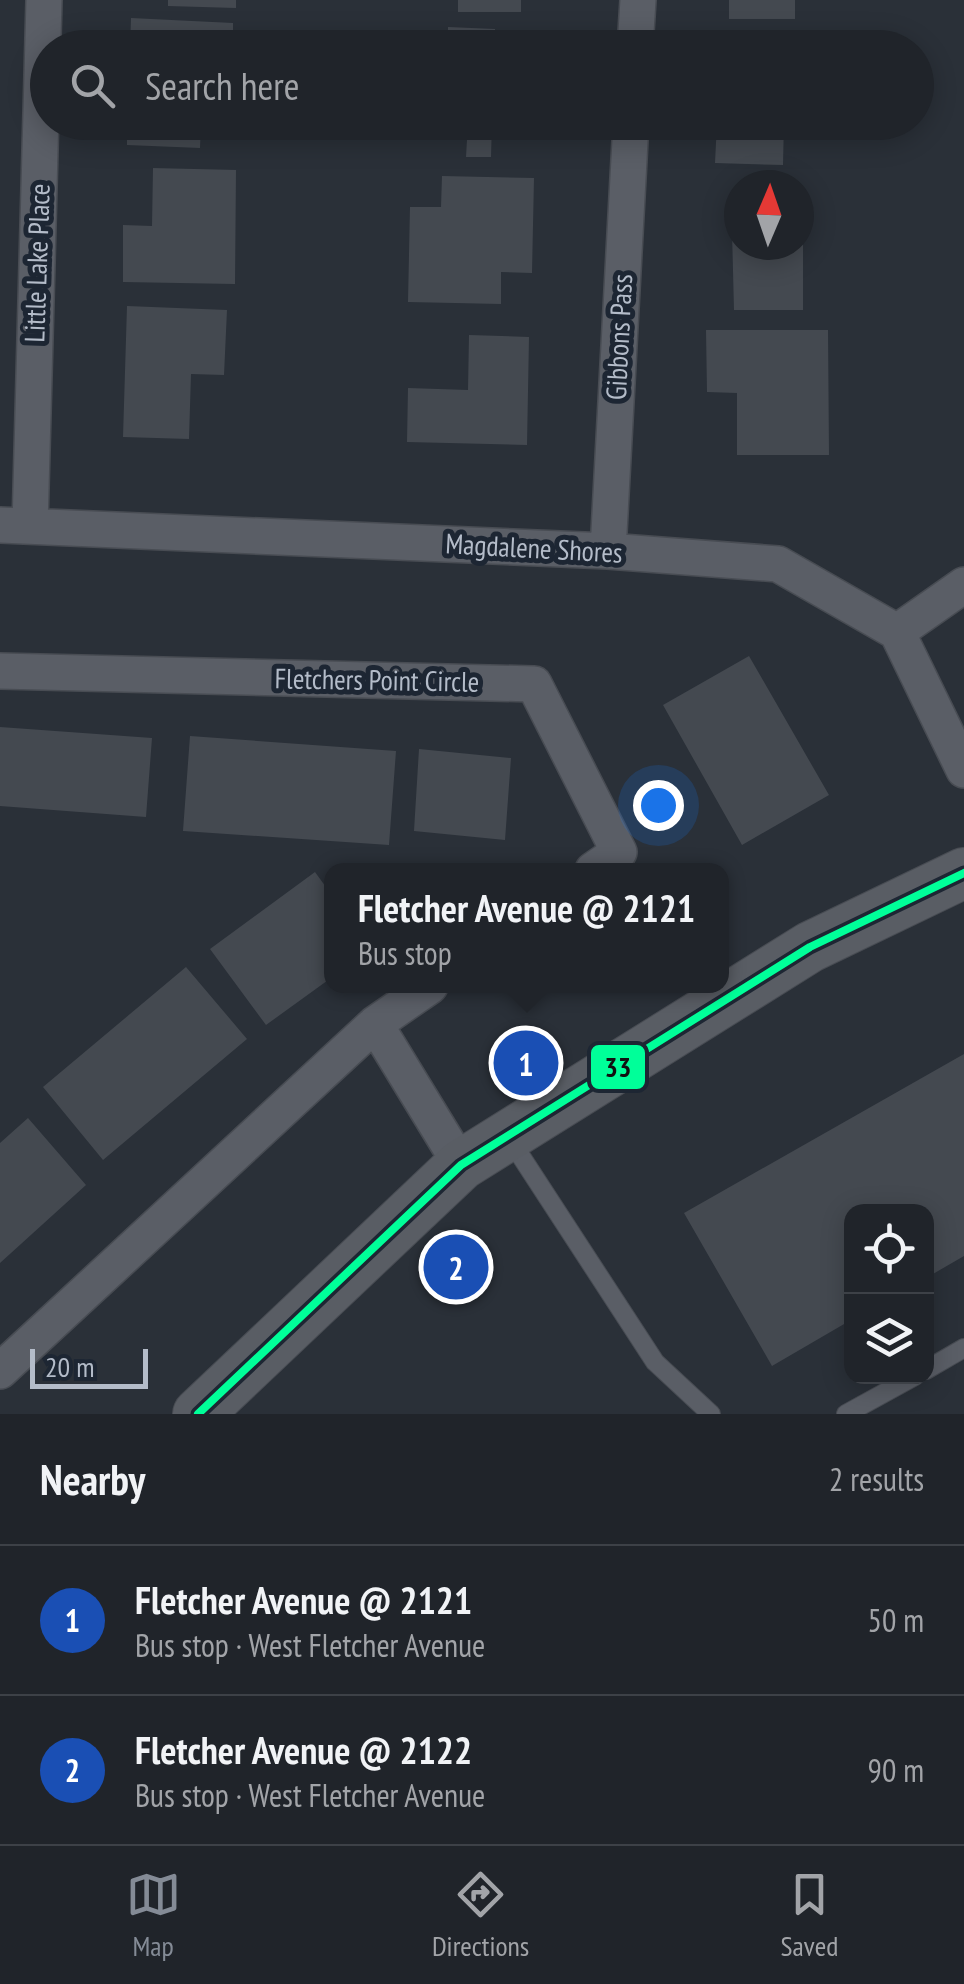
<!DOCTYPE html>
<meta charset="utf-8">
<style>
:root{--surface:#20242a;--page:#282c32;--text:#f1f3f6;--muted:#a2a4a8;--line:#3d4147;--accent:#848b96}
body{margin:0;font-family:"PT Sans Narrow",sans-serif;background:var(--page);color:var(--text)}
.controls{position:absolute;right:30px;bottom:30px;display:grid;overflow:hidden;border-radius:20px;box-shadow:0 5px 25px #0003}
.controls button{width:90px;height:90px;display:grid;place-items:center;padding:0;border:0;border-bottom:2px solid var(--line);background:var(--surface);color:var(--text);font:50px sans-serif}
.compass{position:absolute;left:724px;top:170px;width:90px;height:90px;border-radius:50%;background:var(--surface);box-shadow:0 5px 25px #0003;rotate:2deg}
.scale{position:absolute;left:30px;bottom:25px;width:118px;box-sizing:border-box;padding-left:10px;border:5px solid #b4bcc9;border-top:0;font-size:28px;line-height:35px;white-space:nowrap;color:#b4bcc9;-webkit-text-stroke:8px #1d2633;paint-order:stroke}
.you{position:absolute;left:658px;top:805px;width:35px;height:35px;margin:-25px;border:8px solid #fff;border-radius:50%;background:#1a73e8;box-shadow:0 0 0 15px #1a73e833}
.badge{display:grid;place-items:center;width:65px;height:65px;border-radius:50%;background:var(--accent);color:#fff;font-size:32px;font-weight:700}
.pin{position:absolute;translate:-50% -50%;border:5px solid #fff;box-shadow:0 2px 10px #0006}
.popup{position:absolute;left:324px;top:863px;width:405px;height:130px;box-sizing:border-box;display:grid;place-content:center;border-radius:20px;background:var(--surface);filter:drop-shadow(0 2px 8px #0005);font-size:32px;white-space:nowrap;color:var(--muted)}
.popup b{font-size:38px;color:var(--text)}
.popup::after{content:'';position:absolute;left:50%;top:100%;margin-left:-20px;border:20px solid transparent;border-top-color:var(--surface)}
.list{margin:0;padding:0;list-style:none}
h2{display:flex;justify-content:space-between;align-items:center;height:130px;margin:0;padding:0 40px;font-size:42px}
h2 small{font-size:32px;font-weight:400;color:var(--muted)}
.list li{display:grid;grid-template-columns:65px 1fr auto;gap:30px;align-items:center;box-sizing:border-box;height:150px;padding:0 40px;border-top:2px solid var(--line)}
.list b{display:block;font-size:38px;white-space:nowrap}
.list p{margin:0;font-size:32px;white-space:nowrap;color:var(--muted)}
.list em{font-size:32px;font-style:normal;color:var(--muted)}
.icon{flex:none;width:55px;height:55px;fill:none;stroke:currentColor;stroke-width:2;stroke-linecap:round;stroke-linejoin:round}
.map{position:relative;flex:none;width:964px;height:1414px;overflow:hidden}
.search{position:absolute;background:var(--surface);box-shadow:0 5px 25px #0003;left:30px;right:30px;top:30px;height:110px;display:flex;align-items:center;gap:25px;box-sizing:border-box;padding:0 35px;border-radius:55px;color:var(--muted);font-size:38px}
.sheet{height:430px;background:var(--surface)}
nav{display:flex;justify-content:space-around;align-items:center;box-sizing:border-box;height:140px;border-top:2px solid var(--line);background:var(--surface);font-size:28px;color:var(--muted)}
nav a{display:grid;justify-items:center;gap:5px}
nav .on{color:var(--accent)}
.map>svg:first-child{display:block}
.building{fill:#444950}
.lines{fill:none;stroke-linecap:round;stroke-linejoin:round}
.lane-casing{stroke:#484c53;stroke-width:20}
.street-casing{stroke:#484c53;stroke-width:38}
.secondary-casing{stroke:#484c53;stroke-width:52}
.lane{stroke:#5a5e66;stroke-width:18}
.street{stroke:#5a5e66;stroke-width:35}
.secondary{stroke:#595d64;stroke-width:50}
.bus-1-casing{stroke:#1d2633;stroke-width:15}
.bus-1{stroke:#0f9;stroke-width:8}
.labels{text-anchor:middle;stroke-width:10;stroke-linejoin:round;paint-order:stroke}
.street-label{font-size:28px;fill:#b4bcc9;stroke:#1d2633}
.line-badge{stroke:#1d2633;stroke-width:4}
.pale-badge-label{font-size:28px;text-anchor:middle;font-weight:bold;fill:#111}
</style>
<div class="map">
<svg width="964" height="1414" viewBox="0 0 964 1414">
<rect width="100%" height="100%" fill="#2a3038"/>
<path class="building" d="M168,0H236V8L168,6Z
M458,0H521V12H458Z
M729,0H795V19H729Z
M131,18L233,23V48H130Z
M448,27L495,29V48H448Z
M721,40L788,43V48H720Z
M127,122H201L200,148L127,145Z
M468,122H492L491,157H466Z
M717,122H784L783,165L715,163Z
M153,168L236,170L235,284L123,282V225L152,226Z
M442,176L534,178L532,273L501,272V304L408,302L410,207H441Z
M731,191H739V245H799V221H803V310H734Z
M127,306L227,310L224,375L191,374L189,439L123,437Z
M706,330H828L829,455H737V393L707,392Z
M469,335L529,337L527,445L407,442L408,388L468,390Z
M749,656L829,795L742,845L663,705Z
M0,727L152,738L146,817L0,806Z
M190,736L396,751L389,845L183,831Z
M419,749L511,758L505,840L414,831Z
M315,872L331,894V978L266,1025L210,949Z
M186,967L247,1039L103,1160L43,1087Z
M964,1054V1256L926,1278V1212H851V1320L772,1366L684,1213Z
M28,1118L86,1185L0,1263V1143Z"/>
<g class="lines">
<defs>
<path id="lane" d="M509,1138L655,1362L711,1414
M926,1370L964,1348
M846,1414L915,1376"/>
<path id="street" d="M635,48L638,0
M0,525L608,551L778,564L897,632L964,770
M30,526L44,0
M608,551L631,122
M897,632L964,585
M0,671L534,684L619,852L593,870
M375,1024L461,1165
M0,1371L375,1024L430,986"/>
<path id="secondary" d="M198,1414L461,1165L810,947L964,873"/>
</defs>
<use href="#lane" class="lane-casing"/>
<use href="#street" class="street-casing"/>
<use href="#secondary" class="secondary-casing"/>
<use href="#lane" class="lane"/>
<use href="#street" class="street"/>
<use href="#secondary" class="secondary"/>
<defs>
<path id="bus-1" d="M198,1414L461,1165L810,947L964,873"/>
</defs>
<use href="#bus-1" class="bus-1-casing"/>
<use href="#bus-1" class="bus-1"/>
</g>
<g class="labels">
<g class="street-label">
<text transform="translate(37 263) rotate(-88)" y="10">Little Lake Place</text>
<text transform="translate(619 337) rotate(-87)" y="10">Gibbons Pass</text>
<text transform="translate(534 548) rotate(3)" y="10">Magdalene Shores</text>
<text transform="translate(377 680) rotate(1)" y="10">Fletchers Point Circle</text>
</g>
</g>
<rect class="line-badge" x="589" y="1043" width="58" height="48" rx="10" fill="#0f9"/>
<g class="pale-badge-label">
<text x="618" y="1077">33</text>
</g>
</svg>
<div class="controls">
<button><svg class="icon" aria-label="locate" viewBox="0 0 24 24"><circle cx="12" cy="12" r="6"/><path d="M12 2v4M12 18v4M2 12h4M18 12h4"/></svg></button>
<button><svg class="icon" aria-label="layers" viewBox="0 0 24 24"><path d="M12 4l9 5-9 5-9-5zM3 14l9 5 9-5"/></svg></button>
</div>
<svg class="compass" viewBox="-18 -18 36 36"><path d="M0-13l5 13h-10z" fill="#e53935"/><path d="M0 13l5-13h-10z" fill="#a2a4a8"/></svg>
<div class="scale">20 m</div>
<div class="you"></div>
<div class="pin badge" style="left:526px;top:1063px;background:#1a4fb4">1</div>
<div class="popup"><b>Fletcher Avenue @ 2121</b>Bus stop</div>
<div class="pin badge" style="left:456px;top:1267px;background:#1a4fb4">2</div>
<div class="search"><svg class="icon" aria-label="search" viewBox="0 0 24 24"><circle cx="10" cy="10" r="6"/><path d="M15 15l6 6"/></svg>Search here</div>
</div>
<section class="sheet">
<h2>Nearby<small>2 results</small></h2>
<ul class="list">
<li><span class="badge" style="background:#1a4fb4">1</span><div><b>Fletcher Avenue @ 2121</b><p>Bus stop · West Fletcher Avenue</p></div><em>50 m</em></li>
<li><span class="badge" style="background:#1a4fb4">2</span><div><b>Fletcher Avenue @ 2122</b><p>Bus stop · West Fletcher Avenue</p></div><em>90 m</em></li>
</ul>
</section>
<nav>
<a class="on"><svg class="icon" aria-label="map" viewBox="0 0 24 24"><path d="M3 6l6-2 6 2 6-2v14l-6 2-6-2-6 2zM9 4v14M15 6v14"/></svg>Map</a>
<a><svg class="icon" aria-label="directions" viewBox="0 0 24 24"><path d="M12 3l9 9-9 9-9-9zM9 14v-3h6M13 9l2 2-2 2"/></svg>Directions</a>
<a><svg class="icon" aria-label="saved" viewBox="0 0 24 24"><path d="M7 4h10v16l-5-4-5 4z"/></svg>Saved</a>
</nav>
